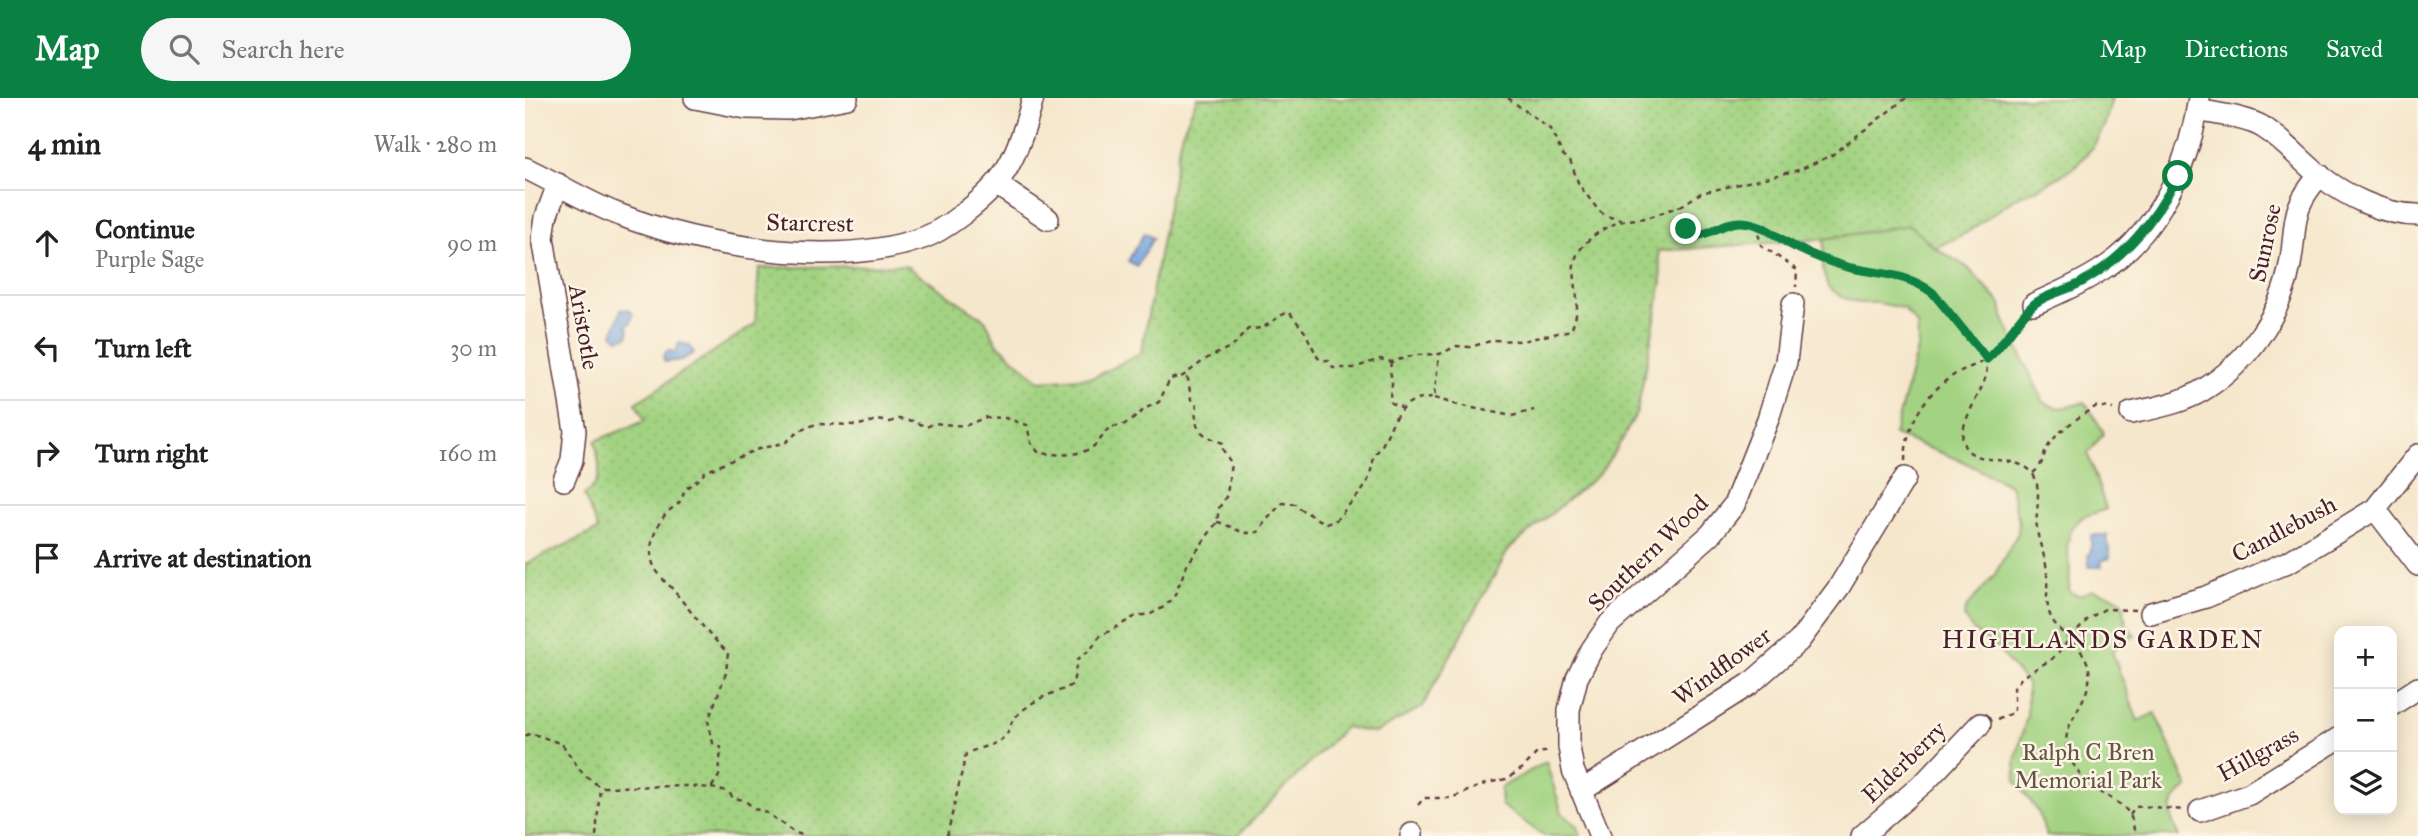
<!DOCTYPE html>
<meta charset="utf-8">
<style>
:root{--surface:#fff;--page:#f6f6f6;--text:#222;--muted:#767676;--line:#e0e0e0;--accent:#0b8043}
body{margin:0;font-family:"IM FELL Great Primer",serif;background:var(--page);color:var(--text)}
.controls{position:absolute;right:21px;bottom:21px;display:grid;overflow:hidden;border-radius:14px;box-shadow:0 4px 18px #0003}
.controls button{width:63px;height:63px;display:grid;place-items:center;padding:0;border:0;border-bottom:2px solid var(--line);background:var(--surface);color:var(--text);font:35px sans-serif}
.stop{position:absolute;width:21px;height:21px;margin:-16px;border:5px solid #0b8043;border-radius:50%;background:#fff}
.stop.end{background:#0b8043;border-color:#fff;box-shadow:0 2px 7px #0008}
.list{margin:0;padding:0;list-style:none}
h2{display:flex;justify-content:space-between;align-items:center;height:91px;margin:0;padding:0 28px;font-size:30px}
h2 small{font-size:23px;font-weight:400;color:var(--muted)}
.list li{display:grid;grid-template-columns:46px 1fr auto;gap:21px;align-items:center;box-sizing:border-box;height:105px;padding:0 28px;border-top:2px solid var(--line)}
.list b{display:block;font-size:26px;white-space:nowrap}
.list p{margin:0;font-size:23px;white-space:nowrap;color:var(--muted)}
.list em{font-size:23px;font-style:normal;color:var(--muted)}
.icon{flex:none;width:38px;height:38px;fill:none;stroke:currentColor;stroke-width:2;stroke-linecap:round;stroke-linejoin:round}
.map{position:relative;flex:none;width:1893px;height:738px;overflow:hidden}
header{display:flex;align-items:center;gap:42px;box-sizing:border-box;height:98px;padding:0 35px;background:var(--accent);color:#fff}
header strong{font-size:33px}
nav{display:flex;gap:38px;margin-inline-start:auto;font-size:24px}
.search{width:490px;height:63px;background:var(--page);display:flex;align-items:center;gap:18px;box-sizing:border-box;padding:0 24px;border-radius:38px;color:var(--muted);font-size:26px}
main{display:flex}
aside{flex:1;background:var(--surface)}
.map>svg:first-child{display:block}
.grass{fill:url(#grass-dots);stroke:#767956;stroke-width:2}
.park{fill:#a3d382;stroke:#767956;stroke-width:2}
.water{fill:#75a5df;stroke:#606285;stroke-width:2}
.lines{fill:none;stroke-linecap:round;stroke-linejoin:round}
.minor-casing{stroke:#643d43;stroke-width:24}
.path{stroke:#643d43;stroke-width:2.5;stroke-dasharray:5 5;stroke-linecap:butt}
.minor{stroke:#fff;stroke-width:21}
.route{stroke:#0b8043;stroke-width:9}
.labels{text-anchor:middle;stroke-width:5;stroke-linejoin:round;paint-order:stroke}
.street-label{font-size:24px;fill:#4a1f2b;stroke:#fcf5e5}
.park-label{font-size:24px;fill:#655545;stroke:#fcf5e5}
.neighbourhood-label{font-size:26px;letter-spacing:2px;fill:#4a1f2b;stroke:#fcf5e5}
</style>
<header>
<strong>Map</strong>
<div class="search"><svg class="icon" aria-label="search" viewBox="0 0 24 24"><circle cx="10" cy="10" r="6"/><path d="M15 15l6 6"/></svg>Search here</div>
<nav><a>Map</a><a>Directions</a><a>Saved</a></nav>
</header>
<main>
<aside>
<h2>4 min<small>Walk · 280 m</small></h2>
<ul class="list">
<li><svg class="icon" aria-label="ahead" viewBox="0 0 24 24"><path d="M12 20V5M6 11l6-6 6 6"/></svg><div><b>Continue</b><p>Purple Sage</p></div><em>90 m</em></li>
<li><svg class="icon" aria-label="left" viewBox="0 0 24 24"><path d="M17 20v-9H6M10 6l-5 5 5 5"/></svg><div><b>Turn left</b></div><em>30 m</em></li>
<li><svg class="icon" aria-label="right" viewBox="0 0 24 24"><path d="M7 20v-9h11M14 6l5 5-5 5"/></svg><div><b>Turn right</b></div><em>160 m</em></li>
<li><svg class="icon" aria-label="arrive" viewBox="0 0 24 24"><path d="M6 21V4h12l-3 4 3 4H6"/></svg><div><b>Arrive at destination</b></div></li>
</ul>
</aside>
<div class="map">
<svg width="1893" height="738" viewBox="0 0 1893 738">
<defs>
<pattern id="grass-dots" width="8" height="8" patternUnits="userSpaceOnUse" patternTransform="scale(1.75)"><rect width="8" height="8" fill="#a3d382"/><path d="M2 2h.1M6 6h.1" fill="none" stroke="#8eb570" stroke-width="1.8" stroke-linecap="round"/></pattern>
</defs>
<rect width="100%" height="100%" fill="#fcf5e5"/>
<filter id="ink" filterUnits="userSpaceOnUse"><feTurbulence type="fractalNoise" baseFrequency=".0143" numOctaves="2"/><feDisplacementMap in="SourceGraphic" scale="14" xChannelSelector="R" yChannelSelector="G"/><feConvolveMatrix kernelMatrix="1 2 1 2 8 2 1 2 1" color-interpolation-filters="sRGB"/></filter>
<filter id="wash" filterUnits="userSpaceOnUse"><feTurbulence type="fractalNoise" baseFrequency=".00686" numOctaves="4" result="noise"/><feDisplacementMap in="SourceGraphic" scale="28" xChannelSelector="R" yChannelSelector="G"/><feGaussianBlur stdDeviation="1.57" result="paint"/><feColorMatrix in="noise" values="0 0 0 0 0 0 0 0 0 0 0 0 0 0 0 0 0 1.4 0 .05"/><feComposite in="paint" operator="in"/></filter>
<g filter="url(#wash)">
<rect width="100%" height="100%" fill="#f5e7cc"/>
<path class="grass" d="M672,0H1587L1580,26L1568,49L1551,68L1522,86L1490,100L1443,134L1410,150L1384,127L1299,141L1133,153L1137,183L1131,216L1112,314L1097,342L1075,375L984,451L897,609L850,635L820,629L712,738H0V466L73,432L59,397C81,382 74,367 70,343L120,323L111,305L230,226L234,170L380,167L460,222L472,245L514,283L569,279L616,255L656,37Z"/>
<path class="park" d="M1384,127L1410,150L1442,169L1476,206L1478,219L1518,303C1532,314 1544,309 1560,304L1579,335L1563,356L1581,411L1557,419L1547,430L1542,446L1545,471L1544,493C1552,500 1558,497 1567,492L1586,497L1598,504L1601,526L1610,538L1596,545L1587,554L1613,623L1630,615L1663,689C1643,704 1642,717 1654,738H1521L1514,715L1491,683L1490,663L1502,618V586L1473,551L1448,532L1439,519L1441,510L1469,478L1493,435L1494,424L1485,387L1435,362L1369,337L1393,247L1392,226L1378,210L1353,205H1333L1317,199L1303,189L1298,173L1299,141Z
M1021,664L1037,715L1052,728L1056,738H1019L976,707L975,690Z"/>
<path class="water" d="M619,135L628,140L612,168L603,163Z
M96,212L102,211L108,215L106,225L101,227L104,232L102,239L94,241L88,236Z
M154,245L164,247L169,255L157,262L140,264L138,260L141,254L144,252L150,255Z
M1566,437H1582L1585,460L1576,463L1577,469H1564L1563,457L1566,453Z"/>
</g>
<g filter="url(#ink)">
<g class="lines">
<defs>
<path id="minor" d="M170,0L221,10L264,11L322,0
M1673,12C1691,16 1720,19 1736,28C1758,41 1774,61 1794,77C1821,98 1858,117 1893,117
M0,70C30,84 60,103 90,115C176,149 310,171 398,140C420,132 454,105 470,87C490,65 501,28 508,0
M33,86L21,119L18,140L50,333L47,362L39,382
M471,86L523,121
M1509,206C1538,193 1568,180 1593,160C1639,121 1666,58 1674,0
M1606,315C1630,310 1657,305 1678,292C1722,265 1756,217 1765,167C1773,125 1763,113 1795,77
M1850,411L1893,467
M1626,515L1681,499L1765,463L1850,411L1893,357
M1867,607L1893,590
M1056,693L1225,586L1274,543L1314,489L1380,380
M1675,713L1724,696L1814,640
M886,738L887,736
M1075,738L1048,672L1044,649V612L1052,580L1067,551L1085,525L1185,437L1209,407L1243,321L1261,264L1268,206
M1337,738L1401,683L1455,626"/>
</defs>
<use href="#minor" class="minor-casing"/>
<path class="path" d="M983,0L1025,31L1038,57L1045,62L1054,87L1074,113L1081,118L1097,122
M1381,0L1307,57L1274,72L1176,95L1156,108V122L1167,138C1186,138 1198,123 1217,124C1239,125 1252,140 1270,149C1288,158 1307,165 1326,170C1355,176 1384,176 1408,195L1462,261C1462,266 1462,272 1461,277C1457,296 1431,328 1439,347C1449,370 1497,354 1509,378C1517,393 1510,414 1512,431C1513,443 1519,455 1521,467C1524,483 1520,498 1524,514C1530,535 1555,544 1562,564C1575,599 1532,623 1543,654C1548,668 1556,680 1567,689C1579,698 1598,704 1605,717C1608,723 1609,732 1610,738
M1231,126L1236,147L1272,172L1271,189
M866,264C864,276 867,278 867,287C866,294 864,297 866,305L876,309
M909,300L933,307L987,318L1009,312
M1380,363C1381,325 1401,293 1434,274C1443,269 1454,267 1463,260C1478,250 1488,233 1499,219
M1508,375C1521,364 1516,359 1524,347C1532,334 1557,316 1572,308L1588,311
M692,424C708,427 717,440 735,433L739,425L757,405L770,406C776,413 780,413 787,418C807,431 810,424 823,408C831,399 839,393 843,382C848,371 846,359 855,351C872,321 869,301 909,300L914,257
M1472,622L1489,614V590L1497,579L1527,561L1564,520L1580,511L1610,512
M0,638L6,635L37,646L58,676L75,689L166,688L186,690L194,678L196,649L188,645L183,623L201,575L203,555L184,536L145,488C139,485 139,481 135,477C119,461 127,433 140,417C144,411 153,408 156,402C158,399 158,395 160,392C165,386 174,383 180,374L230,352L261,344L274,333L291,326L334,327L353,322L365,324L374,321L388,323L402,329L409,325L440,328L461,319L480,320L502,327L506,345L514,355C531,357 557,359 570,347C576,342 579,335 585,329L596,328L607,322L621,310L634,304L645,281L658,278L681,261L709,247L723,231C745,232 746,220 764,214L780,234L793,260L804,263L808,270H829L855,261L866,264L890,257L915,256L932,248L945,249L969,242L997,243L1046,232C1056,211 1051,195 1049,173C1046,150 1077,128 1098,123C1107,121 1117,121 1125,119C1136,115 1146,111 1156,108
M186,690L203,693L208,700L219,702L230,711L242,715L267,733L279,738
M893,707L899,700H926L962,685L981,681L998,670L1012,655L1026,653
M1605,717L1611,709L1617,708L1658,712
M71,738L75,689
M422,738L441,656C452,649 473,648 481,637C484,633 485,627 488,622C493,615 502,609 509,604C521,596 536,594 548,586L552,562L566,551L574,539L611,518L626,516L639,509L649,499L662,467L692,424L694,410L702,397L706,365L698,352V345C676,337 667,332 672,305L666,301L663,281L658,278"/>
<use href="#minor" class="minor"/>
</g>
</g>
<g class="lines" filter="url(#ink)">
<path class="route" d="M1161,131L1167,138C1186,138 1198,123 1217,124C1239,125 1252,140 1270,149C1288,158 1307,165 1326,170C1355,176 1384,176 1408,195L1462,261C1480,245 1491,223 1508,207C1520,196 1542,193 1557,184C1601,159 1629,123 1653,78"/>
</g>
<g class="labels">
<g class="street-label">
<text transform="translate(285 125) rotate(1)" y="8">Starcrest</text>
<text transform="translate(1740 145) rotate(-78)" y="8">Sunrose</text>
<text transform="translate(59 229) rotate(80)" y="8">Aristotle</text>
<text transform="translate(1759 431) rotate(-28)" y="8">Candlebush</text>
<text transform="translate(1123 455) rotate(-44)" y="8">Southern Wood</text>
<text transform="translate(1197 568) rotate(-36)" y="8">Windflower</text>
<text transform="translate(1733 656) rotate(-29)" y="8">Hillgrass</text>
<text transform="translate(1379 664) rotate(-44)" y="8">Elderberry</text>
</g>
<g class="park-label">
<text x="1563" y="662">Ralph C Bren<tspan x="1563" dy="28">Memorial Park</tspan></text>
</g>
<g class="neighbourhood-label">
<text x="1578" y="550">HIGHLANDS GARDEN</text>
</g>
</g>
</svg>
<div class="controls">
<button>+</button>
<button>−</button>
<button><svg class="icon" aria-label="layers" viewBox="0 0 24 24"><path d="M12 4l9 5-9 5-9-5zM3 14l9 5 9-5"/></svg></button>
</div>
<div class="stop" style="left:1653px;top:78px"></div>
<div class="stop end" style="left:1161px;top:131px"></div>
</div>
</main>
